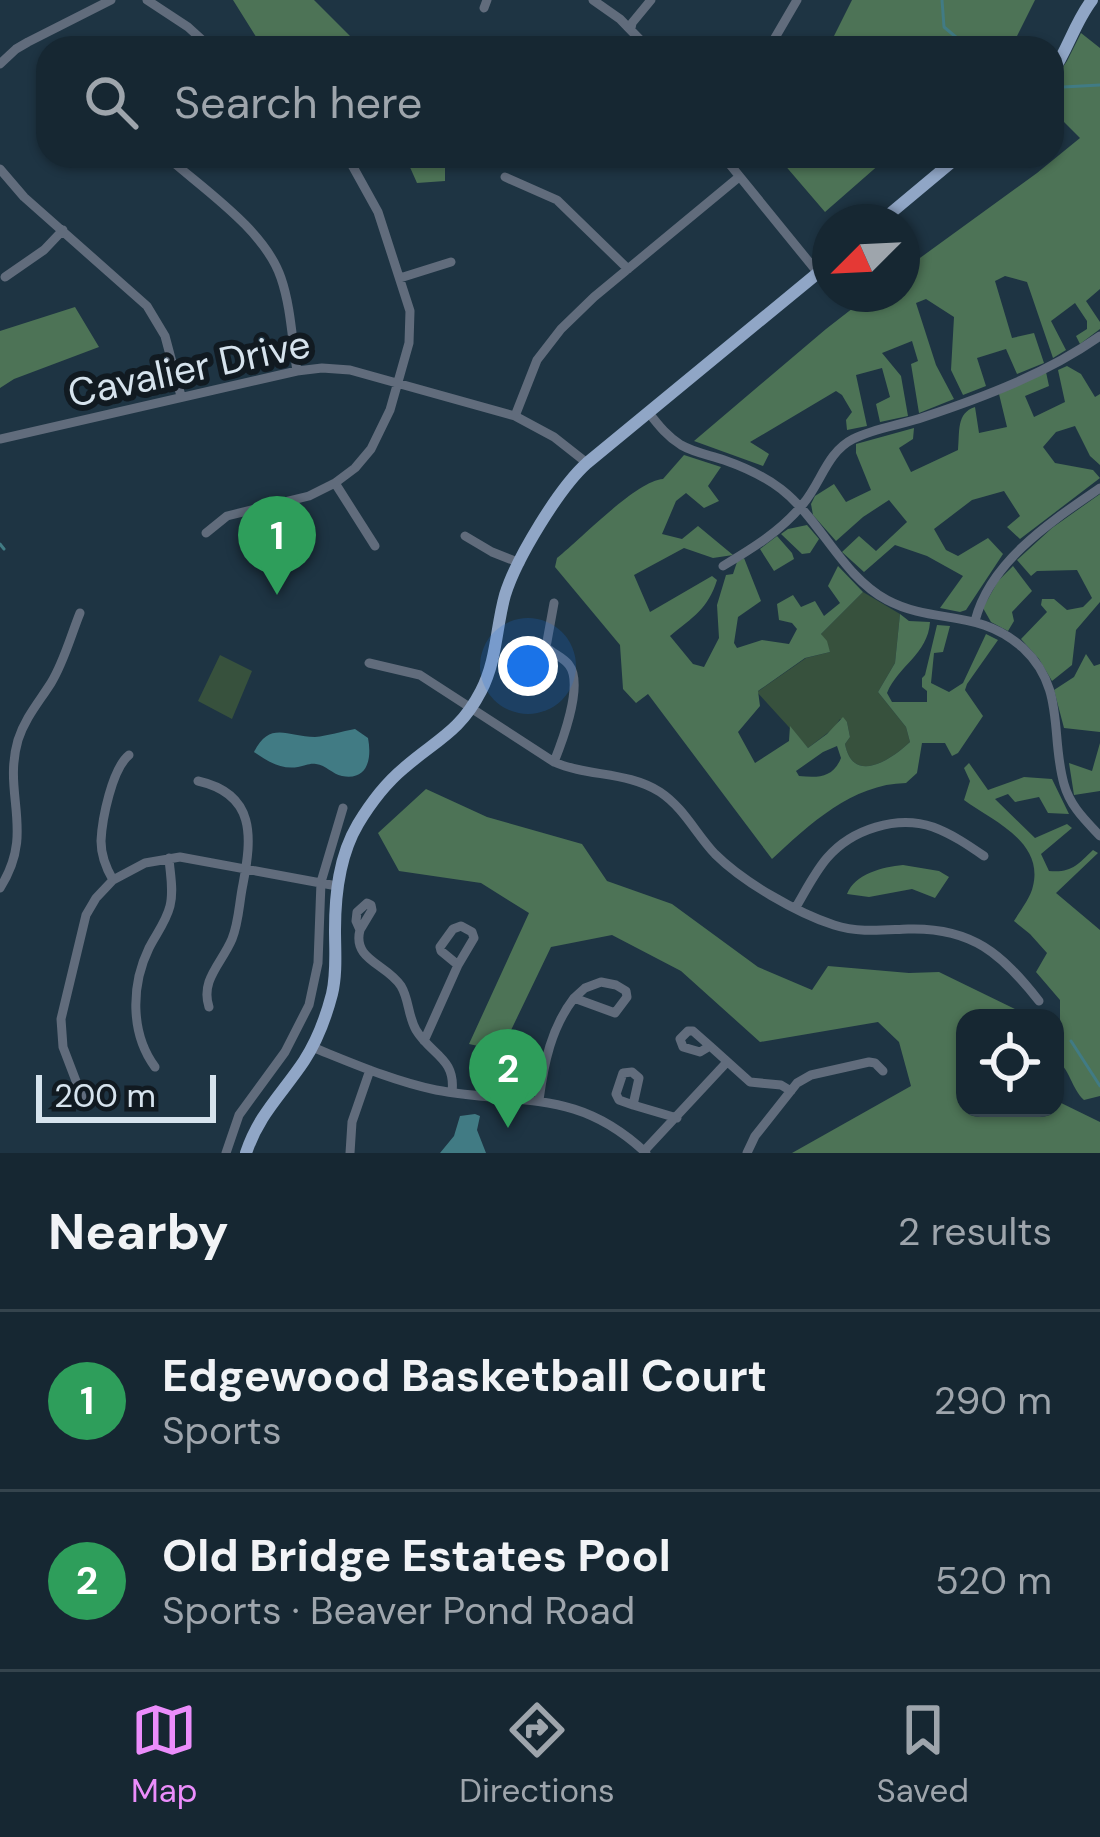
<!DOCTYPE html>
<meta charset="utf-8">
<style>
:root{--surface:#162732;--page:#1f2f3a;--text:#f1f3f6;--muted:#9ea5ac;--line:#35444d;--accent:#eb8dfb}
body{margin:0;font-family:"DM Sans",sans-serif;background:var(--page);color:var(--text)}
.controls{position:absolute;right:36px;bottom:36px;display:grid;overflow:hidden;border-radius:24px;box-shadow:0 3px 9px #0004}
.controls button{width:108px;height:108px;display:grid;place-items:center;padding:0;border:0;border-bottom:3px solid var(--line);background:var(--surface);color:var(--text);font:60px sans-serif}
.compass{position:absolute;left:812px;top:204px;width:108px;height:108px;border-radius:50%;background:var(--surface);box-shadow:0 3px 9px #0004;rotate:246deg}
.scale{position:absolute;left:36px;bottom:30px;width:180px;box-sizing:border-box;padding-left:12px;border:6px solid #d6e3ed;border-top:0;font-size:33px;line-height:42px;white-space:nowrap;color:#d6e3ed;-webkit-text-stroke:9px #111a21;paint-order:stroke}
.you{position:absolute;left:528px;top:666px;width:42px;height:42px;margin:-30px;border:9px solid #fff;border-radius:50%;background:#1a73e8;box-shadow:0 0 0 18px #1a73e833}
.badge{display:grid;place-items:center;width:78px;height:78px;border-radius:50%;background:var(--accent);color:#fff;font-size:39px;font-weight:700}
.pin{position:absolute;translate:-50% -99px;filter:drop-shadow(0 3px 6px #0008)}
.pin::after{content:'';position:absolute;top:63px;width:42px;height:36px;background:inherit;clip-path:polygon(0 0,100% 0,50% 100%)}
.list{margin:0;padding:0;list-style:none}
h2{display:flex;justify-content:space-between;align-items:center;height:156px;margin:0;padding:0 48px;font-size:51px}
h2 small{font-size:39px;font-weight:400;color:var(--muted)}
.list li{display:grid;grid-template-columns:78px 1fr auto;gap:36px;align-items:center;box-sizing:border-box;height:180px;padding:0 48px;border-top:3px solid var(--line)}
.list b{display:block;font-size:45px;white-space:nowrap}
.list p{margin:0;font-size:39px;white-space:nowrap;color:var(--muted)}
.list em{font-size:39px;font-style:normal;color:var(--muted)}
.icon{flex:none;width:66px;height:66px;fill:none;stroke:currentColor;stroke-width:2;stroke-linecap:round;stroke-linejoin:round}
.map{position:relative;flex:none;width:1100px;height:1153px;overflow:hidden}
.search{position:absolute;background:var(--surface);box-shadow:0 3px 9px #0004;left:36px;right:36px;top:36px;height:132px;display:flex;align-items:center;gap:30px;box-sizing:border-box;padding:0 42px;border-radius:36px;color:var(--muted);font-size:45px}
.sheet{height:516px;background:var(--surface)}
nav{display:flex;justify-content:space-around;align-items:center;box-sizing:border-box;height:168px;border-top:3px solid var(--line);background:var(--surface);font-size:33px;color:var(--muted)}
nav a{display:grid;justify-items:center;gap:6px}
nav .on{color:var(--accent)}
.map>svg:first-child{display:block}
.green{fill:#37513d}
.forest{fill:#4d7356;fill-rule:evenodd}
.water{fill:#417b84}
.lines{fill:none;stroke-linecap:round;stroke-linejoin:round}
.stream{stroke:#417b84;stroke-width:3}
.minor{stroke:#616c7c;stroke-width:9}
.major{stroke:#90a6c6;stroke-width:12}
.labels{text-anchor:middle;stroke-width:12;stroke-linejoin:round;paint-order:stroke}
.street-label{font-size:39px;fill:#d6e3ed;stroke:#111a21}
</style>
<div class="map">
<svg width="1100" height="1153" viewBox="0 0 1100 1153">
<rect width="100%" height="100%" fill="#1e3443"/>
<path class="green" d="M863,592L900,614L895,663L878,692L906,727L910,742C891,760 853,785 845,744L850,737L847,722L840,719L834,728L808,748L757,692L806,658L830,652L821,634Z
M220,655L252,671L232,719L198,701Z"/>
<path class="forest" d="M233,0H314L362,48H263Z
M852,0H1035L1011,48H828Z
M1081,33L1100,48V289L1086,301L1100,322V329L1080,344L1076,336L1087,329V321L1075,303L1051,321L1066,350L1053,358L1027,282L1005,276L995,281L1012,338L1034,333L1044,363L1017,374L1006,349L977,358L986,386L963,395L951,370L954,317L926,299L916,303L936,365L954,399L919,413L911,364L918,361L912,341L882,353L901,376L908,416L880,422L876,404L890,397L882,368L856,375L867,426L847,430L846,420L852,412L842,395L836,391L750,442L769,454L763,466L694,441L826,329L871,294H902V271L1037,173L1080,138L1052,110V83L1067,61Z
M405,156H445V181L417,183Z
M777,156H889L825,212Z
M75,307L99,347L14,379L0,388V331Z
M1067,366L1081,374L1095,397L1100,394V465L1090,456L1075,426L1056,432L1043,447L1055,463L1093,470L1100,478L1020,539L1007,527L1020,516L1004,491L972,500L934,529L946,550L958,556L988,538L1003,554L966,610L960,612L940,608L963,576L927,556L895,545L864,572L842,552L859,536L876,551L907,522L889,500L863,517L836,541L813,515L811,504L815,496L834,484L846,502L871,490L856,453V444L914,428L913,439L899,448L911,472L958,450C960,432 956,413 975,407L979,433L1007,427L999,394L1046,372L1049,386L1025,396L1034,417L1065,402L1058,370Z
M684,455L721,467L708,486L719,501L704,508L686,493L676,501L662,534L682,539L698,526L733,555L713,558L684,548L634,575L650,612L712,576L717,580C708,609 693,617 670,636L693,664L704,667L719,638L717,605L726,575L733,574L737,562L744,558L761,601L738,617L734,643L737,648L762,640L789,644L797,629L792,623L779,620L777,604L793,595L801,607L815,601L824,616L840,603L828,586L838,566L863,592L821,634L827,641L830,652L805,658L758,691L760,706L738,732L755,763L789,741L790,726L808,748L827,734L843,717L847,722L850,737L845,744C853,785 891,760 910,742L906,727L878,692L895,663L900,614L909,621L930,622C928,654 898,666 887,693L892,702H927V691L922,687V678L925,675L937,625L950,626L943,652L934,653L931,683L949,692L963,683L986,634L998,640L967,684L965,690L983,716L958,753L952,756L945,743H922L917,773L906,783C852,784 810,824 772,859L648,694L636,703L623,689L620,645L555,567L557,558C581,539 636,481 663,479ZM837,746L841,758C833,778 818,778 799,776L796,771L823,752Z
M1100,494V602L1076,630L1072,665L1052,681L1039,659L1021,639L1047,612L1041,605L1042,599H1054L1067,610L1083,607L1092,598L1077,570L1037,571L1031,576L1017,560L1052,528Z
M807,525L819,539L810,553L802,554L781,534L788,529Z
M777,536L792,553L794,559L774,571L760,549Z
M1013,566L1032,591L1012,612L1014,621L1008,631L991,622L983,608L998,581Z
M1086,654L1094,666L1100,664V732L1064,728L1054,690L1074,677Z
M1100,743V791L1074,795L1069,763L1092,771Z
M969,763L988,790L1024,777L1052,779L1069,814L1048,813L1039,797L1015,802L1008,794L995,799L1035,838L1067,824L1072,828L1041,854L1049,871C1072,873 1077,865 1093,850L1098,853L1056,893L1100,930V1096L1084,1100C1071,1088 1070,1068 1055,1059V1031L1060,1027V1000L1036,972L1047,953L1030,934L1014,921C1020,911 1031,897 1033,886C1044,841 991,820 964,800L970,781L964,768Z
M426,789L487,817L582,844L607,881L672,904L758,967L812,990L828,966L909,973L939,972L1017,1010L1022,1018H965V1108H1055V1100L1100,1122V1153H792L911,1086L899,1042L878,1022L760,1042L681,971L612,935L551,947L501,1051L469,1044L529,913L481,883L399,871L378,833Z
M903,865L939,871L949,877L935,898L912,889L869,897L847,894C855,874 882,867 903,865Z"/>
<path class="water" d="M355,729L368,738C372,758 368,781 342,776C332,774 326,765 316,764C309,763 305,766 298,767C281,770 267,761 254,752C270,720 288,737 315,737C328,736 342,731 355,729Z
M475,1114L480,1116L477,1130L486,1153H440L454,1136L460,1116Z"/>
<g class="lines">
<path class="stream" d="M942,0L944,27L969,48
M985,48L993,45L997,48
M1063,87L1100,85
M0,544L4,549
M1071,1041L1100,1086"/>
<path class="minor" d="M147,0L188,27L211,48
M593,0L620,19L648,48
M484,8L487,0
M631,28L632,23L651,0
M769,48L797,0
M0,64L16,49L28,42L111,0
M166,156C203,189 265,230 281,278C291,307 292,340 297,371
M723,156L818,273
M0,169L24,197L147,306L165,336L181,396
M505,177L557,200L628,269
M5,277L44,250L63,230
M400,278L451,262
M649,413C659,426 668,437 681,445C695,453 710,455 724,460C744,467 764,476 781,489C821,520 842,576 887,600C934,625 979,608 1023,648C1066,688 1050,735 1064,784C1070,806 1085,820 1100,836
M515,416L537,360L561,329L594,297L739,177
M0,439L297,371L322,368L350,370L515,416L554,437L587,463
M335,483L375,546
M206,533L227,516L309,496L335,483L355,468L371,449L390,410L409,343L410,311L378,212L347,156
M465,536L492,552L520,563
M723,566C753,548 781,531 803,504C821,483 827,452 853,439C875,428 901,425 924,417C984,397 1048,373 1100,336
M975,621C990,561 1052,521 1100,488
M369,663L420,675L554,762C588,777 627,771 660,792C684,808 696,834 715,854C743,882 797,913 834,925C859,933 882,930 908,929C972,927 1002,954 1039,1001
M554,762C562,742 584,684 569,665C563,657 553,654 546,647L554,603
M198,781C256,794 252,837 243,884C239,903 239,922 232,939C222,963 200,980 209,1007
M113,880C106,868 101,855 101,841C102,819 112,769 129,755
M0,888C36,832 2,795 18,740C25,718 39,702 51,683C64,662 71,635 80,613
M367,903L371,905L372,910L360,930L356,921L357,912Z
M796,907C806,890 815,872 827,858C852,829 897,815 933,827C952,834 968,845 984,856
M461,926L472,932L474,938L458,965L441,951L440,947L453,929Z
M360,930C352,960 387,964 401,986C409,999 408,1016 416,1030C431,1055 456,1058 452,1092
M601,982L616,985L626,991L627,997L615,1013L574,998L585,988Z
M688,1031H693L710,1046L700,1052L683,1047L680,1039Z
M424,1041L458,965
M710,1046L750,1082L781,1085L791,1091
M312,1047C352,1063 393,1081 436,1090C521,1106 576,1087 646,1153
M155,1067C130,1033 131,985 149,948C156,934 166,922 170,906C174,890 170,874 169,858
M632,1072L639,1078L633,1105L619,1100L616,1094L623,1073Z
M539,1100C544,1063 551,1028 574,998
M84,1102L63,1047L61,1019L86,915L96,898L113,880L145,863L180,857L337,886
M633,1105L677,1118
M644,1151L727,1062
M226,1153L239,1115L285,1052L309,1005L318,963L321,882L343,808
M350,1153L352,1122L370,1070
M747,1153L755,1136L797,1083L811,1075L869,1062L875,1063L883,1071"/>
<path class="major" d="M1052,73C1068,49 1075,22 1092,0
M880,222L959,156
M246,1153C259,1114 282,1094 304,1061C317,1041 326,1017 332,994C337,973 335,951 335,930C335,894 339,856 358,824C370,804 386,783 404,768C436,740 460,732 481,691C497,660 496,627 505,595C516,559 559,488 587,463L830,263"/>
</g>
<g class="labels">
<g class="street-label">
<text transform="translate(189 368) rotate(-12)" y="14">Cavalier Drive</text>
</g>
</g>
</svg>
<div class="controls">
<button><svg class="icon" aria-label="locate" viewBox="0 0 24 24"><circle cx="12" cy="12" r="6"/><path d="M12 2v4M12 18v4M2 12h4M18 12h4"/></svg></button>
</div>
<svg class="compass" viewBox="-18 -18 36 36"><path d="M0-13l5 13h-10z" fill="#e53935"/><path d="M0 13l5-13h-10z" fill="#9ea5ac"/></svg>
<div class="scale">200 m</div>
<div class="you"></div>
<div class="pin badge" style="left:277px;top:595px;background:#2e9e5b">1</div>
<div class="pin badge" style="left:508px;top:1128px;background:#2e9e5b">2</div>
<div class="search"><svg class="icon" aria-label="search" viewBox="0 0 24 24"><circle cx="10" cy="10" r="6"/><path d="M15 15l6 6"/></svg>Search here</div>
</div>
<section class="sheet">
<h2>Nearby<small>2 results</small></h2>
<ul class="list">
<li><span class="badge" style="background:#2e9e5b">1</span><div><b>Edgewood Basketball Court</b><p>Sports</p></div><em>290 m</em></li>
<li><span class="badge" style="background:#2e9e5b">2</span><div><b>Old Bridge Estates Pool</b><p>Sports · Beaver Pond Road</p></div><em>520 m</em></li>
</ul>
</section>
<nav>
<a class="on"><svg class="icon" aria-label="map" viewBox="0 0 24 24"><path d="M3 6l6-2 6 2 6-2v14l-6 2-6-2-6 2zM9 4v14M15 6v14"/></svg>Map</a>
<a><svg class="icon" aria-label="directions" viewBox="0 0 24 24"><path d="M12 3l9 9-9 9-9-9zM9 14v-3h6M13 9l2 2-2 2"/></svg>Directions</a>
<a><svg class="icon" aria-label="saved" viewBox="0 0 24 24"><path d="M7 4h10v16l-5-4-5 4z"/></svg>Saved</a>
</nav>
